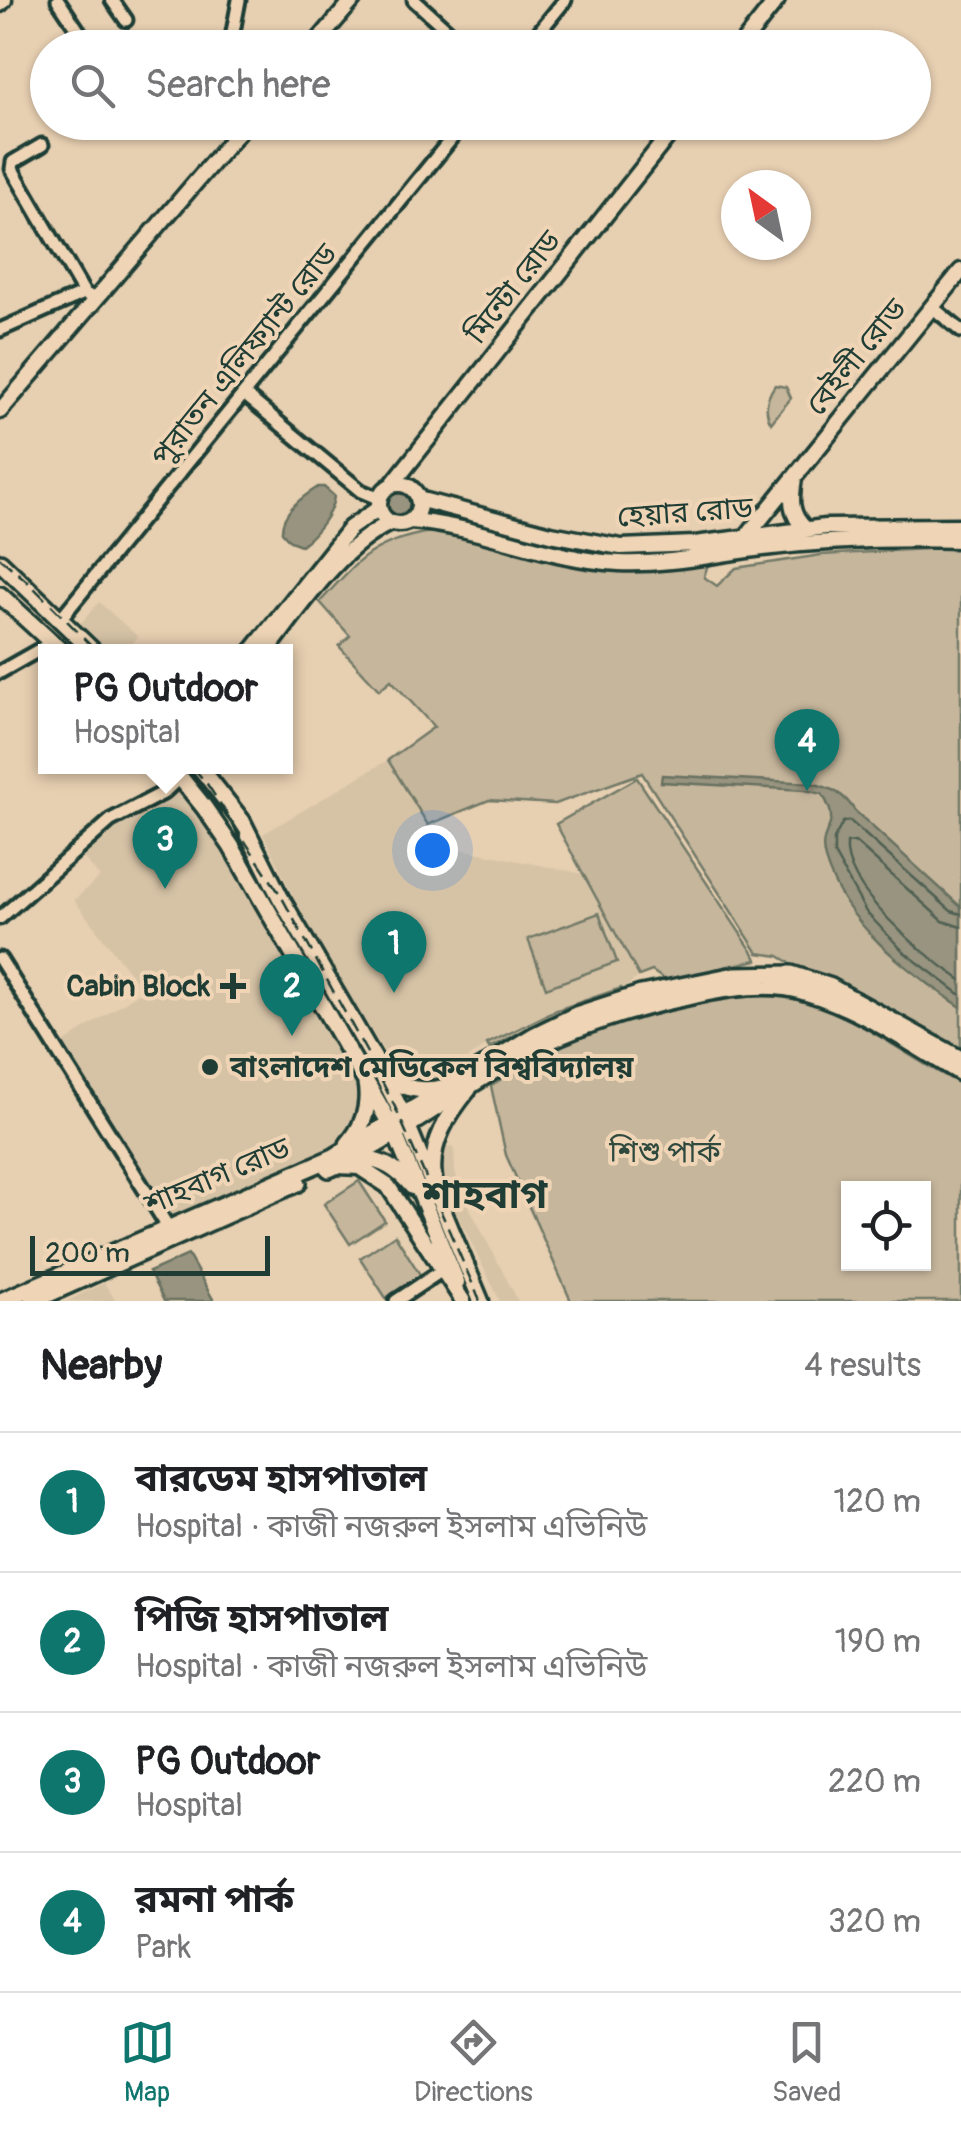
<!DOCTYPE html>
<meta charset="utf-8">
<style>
:root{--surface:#fff;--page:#f6f6f6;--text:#202124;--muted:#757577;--line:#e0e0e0;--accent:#0f766e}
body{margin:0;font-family:Pangolin,"Noto Sans Bengali",sans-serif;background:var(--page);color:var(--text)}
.controls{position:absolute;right:30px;bottom:30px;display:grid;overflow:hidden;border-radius:0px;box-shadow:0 2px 8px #0004}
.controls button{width:90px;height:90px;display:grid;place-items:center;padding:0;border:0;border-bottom:2px solid var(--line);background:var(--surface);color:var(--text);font:50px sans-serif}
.compass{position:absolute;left:721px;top:170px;width:90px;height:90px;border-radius:50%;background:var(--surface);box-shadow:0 2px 8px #0004;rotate:327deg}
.scale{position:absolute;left:30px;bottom:25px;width:240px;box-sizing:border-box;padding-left:10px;border:5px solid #1f3d34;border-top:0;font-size:28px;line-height:35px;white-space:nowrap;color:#1f3d34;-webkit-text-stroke:8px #efd5b6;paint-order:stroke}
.you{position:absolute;left:432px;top:850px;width:35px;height:35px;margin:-25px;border:8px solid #fff;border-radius:50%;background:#1a73e8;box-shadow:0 0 0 15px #1a73e833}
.badge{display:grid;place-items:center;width:65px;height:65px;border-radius:50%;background:var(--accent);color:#fff;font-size:32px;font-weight:700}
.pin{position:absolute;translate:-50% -82px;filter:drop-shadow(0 2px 5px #0008)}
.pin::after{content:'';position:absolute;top:52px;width:35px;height:30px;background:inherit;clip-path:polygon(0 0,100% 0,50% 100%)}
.popup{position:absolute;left:38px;top:644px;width:255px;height:130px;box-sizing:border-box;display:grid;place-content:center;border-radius:0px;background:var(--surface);filter:drop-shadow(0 2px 8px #0005);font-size:32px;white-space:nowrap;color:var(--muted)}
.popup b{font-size:38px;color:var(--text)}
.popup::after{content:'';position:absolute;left:50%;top:100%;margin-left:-20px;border:20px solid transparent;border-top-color:var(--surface)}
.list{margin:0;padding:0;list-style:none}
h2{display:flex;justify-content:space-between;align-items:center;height:130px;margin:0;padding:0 40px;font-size:42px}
h2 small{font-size:32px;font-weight:400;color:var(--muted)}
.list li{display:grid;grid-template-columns:65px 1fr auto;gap:30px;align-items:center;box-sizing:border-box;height:140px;padding:0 40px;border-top:2px solid var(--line)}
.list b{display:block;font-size:38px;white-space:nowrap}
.list p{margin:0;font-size:32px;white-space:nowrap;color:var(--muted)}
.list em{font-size:32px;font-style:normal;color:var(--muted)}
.icon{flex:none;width:55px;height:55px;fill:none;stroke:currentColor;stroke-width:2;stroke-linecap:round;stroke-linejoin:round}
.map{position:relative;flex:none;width:961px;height:1301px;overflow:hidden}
.search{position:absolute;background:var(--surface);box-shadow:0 2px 8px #0004;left:30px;right:30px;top:30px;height:110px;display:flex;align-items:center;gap:25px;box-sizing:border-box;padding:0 35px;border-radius:55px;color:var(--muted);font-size:38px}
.sheet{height:690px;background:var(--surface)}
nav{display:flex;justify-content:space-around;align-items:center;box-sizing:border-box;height:140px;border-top:2px solid var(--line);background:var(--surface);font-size:28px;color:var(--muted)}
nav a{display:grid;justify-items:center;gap:5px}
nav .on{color:var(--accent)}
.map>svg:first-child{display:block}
.built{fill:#d6c3a6}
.green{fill:#c6b69c;stroke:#727a68;stroke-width:2.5;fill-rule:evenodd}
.water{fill:#98947f;stroke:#687161;stroke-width:2.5}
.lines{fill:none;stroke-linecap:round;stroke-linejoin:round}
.shore{stroke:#4f6052;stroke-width:2.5}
.minor-casing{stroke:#1f3d34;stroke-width:19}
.major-casing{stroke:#1f3d34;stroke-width:21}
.highway-casing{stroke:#1f3d34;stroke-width:22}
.minor{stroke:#efd5b6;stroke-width:11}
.major{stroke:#efd5b6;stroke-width:14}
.highway{stroke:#efd5b6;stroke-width:15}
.rail{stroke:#1f3d34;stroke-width:2.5;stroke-dasharray:15 8;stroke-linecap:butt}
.poi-dot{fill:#1f3d34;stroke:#efd5b6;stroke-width:4}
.labels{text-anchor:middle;stroke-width:8;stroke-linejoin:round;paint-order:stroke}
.street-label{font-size:30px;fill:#1f3d34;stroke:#efd5b6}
.poi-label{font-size:30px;font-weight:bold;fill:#1f3d34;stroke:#efd5b6;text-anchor:end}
.park-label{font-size:30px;fill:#30493e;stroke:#efd5b6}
.district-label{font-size:40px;font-weight:bold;fill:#1f3d34;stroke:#efd5b6}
</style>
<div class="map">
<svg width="961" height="1301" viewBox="0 0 961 1301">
<rect width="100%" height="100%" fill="#e7cfb1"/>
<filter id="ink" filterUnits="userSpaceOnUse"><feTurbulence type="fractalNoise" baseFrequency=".01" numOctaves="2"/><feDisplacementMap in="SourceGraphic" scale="20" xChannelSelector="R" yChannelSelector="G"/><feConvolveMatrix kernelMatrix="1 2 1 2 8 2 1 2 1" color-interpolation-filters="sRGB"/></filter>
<g filter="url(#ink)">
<path class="built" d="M99,602L138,637L126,651H103L77,628Z
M388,760L446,854L455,848L584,874L639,976L628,986L557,1010L509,1031L436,1079L416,1081L400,1067L395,1069L313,937L263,834Z
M181,790L215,836L306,1000L354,1073L362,1103L359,1121L338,1147L169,1223L56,1048L143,990L74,900L100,877L81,855L108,830L131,814Z
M446,1147L454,1148L455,1172L464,1197L518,1301H500L453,1206L442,1175Z
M104,1283L116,1301H67Z"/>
<path class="green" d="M775,385L786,387L791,398L771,423C763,409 768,395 775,385Z
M430,532L455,533L597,565L709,561L704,577L717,586L736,568L821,555L961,547V1053L836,982L788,966L789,962L779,956L758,953L642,773L555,804L489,800L428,825L388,760L434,727L391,680L379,690L339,646L350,636L320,602C358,560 372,542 430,532Z
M637,778L756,957L757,960L665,980L652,971L639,976L556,824Z
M599,913L617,962L546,988L528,939Z
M621,988L622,991L558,1013L489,1048L487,1044L557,1010Z
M773,992C843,1002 898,1054 961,1084V1301H571L506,1155L491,1086C574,1025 671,998 773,992ZM848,1188H924V1264H848Z
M359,1181L385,1221L350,1244L324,1204Z
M395,1235L421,1276L386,1298L360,1258Z"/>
<path class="water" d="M318,487H324L334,496C333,513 315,535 301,545L290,541L282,532C281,512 302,497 318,487Z
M387 506a13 13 0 1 1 26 0a13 13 0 1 1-26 0Z
M662,775L811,783C831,788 844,793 855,811L961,907V1007C907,970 845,926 825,859C816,827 845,829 822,794L805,790L661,782Z
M188,1255L214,1301H164L149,1272Z"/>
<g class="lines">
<path class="shore" d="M961,914L951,911L850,821L843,822L834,839V854L866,912L904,952L961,995
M961,927L943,921L855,842L847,843C842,889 926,956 961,980"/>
<defs>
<path id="minor" d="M58,0L90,48
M112,0L126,20
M414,0L467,48
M230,48L239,0
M526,48L565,0
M42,145L13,162L12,169L84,293L95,299
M932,307L961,331
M0,330L84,293
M244,394L361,491L380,499
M61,618L465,122
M0,672L53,642
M0,918L111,820L163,793L180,777
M0,959L168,1227
M396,1301L441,1271"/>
<path id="major" d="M0,4L4,0
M312,48L353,0
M739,48L777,0
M0,411L247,122
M794,478C791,498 789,515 806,529
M379 504a20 20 0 1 1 40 0a20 20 0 1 1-40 0Z
M391,486L679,122
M418,499L551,534L621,547L695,544L825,527L961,526
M410,521C481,526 548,560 619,563C669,565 714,554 763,548C829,540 895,538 961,540
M746,537L961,271
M251,652L350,528L379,508
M266,652C301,607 338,548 390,523
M406,1121L481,1301
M393,1129L457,1282
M349,1161C375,1155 396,1167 412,1187
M338,1166L359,1167L388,1186L463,1301
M434,1178C429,1143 448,1115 469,1089"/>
<path id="highway" d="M0,562L94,652
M0,595L62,652
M171,766L204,807L231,846L393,1129
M199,766L242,821L280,897L376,1062L406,1121
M385,1073C402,1090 423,1093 446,1087
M348,1144C364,1126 370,1106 366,1083
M329,1169C397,1139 454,1092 519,1056C574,1026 631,1009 692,996C727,988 770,981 805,992C861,1008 911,1044 961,1073
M1,1301L334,1157L535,1035L576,1015L641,994L735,975L791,974L831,987L961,1059
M33,1301L298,1183"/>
</defs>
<use href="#minor" class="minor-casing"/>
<use href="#major" class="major-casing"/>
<use href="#highway" class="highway-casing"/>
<use href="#minor" class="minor"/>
<use href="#major" class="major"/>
<use href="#highway" class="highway"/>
<path class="rail" d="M0,558L28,582L98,652
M192,766L207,784L280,894L372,1062L395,1107L480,1301"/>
</g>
</g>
<g class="poi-dot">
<path d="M228 971h10v10h10v10h-10v10h-10v-10h-10v-10h10z"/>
<circle cx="210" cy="1067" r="10"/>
</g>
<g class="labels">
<g class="street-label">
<text transform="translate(513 287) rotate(-52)" y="10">মিন্টো রোড</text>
<text transform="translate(244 355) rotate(-51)" y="10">পুরাতন এলিফ্যান্ট রোড</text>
<text transform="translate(856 357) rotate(-51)" y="10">বেইলী রোড</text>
<text transform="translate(685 512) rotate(-4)" y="10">হেয়ার রোড</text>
<text transform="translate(217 1176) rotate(-23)" y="10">শাহবাগ রোড</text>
</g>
<g class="poi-label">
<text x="210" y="996">Cabin Block</text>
<text x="230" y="1077" text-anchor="start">বাংলাদেশ মেডিকেল বিশ্ববিদ্যালয়</text>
</g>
<g class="park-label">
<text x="665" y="1162">শিশু পার্ক</text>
</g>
<g class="district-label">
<text x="485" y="1208">শাহবাগ</text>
</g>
</g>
</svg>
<div class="controls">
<button><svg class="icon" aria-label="locate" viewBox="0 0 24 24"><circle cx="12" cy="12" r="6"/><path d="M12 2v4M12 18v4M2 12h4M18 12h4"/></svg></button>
</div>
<svg class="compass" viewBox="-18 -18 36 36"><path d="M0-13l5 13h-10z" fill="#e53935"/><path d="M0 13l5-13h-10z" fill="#757577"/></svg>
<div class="scale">200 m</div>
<div class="you"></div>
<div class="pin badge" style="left:394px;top:993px">1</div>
<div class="pin badge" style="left:292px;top:1036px">2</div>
<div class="pin badge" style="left:165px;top:889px">3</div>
<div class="popup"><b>PG Outdoor</b>Hospital</div>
<div class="pin badge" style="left:807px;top:791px">4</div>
<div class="search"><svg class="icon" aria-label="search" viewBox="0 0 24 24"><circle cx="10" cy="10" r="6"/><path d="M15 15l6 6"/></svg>Search here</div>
</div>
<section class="sheet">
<h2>Nearby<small>4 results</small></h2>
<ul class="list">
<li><span class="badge">1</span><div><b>বারডেম হাসপাতাল</b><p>Hospital · কাজী নজরুল ইসলাম এভিনিউ</p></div><em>120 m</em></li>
<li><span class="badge">2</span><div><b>পিজি হাসপাতাল</b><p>Hospital · কাজী নজরুল ইসলাম এভিনিউ</p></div><em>190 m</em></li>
<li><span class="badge">3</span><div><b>PG Outdoor</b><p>Hospital</p></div><em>220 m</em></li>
<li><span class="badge">4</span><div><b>রমনা পার্ক</b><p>Park</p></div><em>320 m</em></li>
</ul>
</section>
<nav>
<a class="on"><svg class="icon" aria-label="map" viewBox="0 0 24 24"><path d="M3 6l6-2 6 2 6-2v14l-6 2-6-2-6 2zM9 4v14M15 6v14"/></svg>Map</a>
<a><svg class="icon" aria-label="directions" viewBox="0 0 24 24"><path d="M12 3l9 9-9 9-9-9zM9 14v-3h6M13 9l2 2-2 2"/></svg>Directions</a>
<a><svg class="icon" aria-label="saved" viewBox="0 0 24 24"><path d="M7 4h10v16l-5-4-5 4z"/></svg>Saved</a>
</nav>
